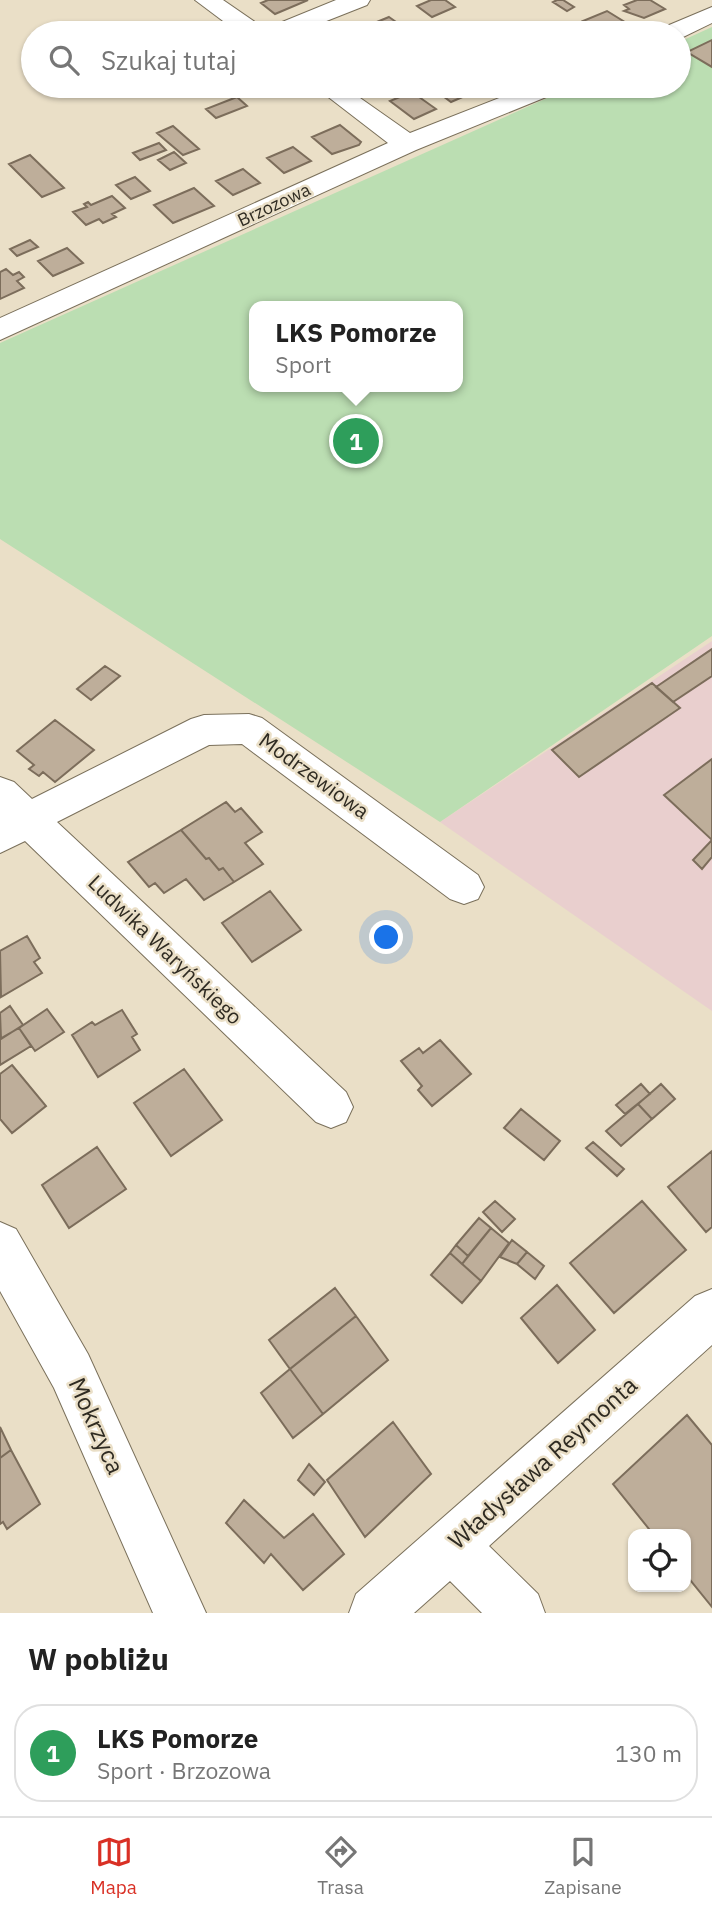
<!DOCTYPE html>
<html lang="pl">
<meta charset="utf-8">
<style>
:root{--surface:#fff;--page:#f6f6f6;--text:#222;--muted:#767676;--line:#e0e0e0;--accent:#d93025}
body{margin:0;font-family:"IBM Plex Sans",sans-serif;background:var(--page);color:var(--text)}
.controls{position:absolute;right:21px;bottom:21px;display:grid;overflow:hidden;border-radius:14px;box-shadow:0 2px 5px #0004}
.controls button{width:63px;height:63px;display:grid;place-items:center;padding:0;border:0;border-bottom:2px solid var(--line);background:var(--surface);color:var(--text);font:35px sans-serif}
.you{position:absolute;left:387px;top:938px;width:24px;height:24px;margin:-18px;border:5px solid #fff;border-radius:50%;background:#1a73e8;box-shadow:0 0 0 10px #1a73e833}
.badge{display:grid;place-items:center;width:46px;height:46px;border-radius:50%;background:var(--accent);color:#fff;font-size:23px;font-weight:700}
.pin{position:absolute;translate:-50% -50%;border:4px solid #fff;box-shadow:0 2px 7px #0006}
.popup{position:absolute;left:249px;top:301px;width:214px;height:91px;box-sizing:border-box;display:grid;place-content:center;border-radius:14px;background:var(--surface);filter:drop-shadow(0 2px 5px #0005);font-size:23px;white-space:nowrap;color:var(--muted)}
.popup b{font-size:26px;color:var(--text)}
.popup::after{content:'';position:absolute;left:50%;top:100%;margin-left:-14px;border:14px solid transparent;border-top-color:var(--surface)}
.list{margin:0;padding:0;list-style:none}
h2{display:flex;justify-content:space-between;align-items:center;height:91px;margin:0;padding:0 28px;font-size:30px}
h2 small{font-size:23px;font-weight:400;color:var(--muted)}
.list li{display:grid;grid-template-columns:46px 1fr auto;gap:21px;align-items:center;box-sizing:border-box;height:98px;margin:0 14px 14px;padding:0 14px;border:2px solid var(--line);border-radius:28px}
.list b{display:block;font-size:26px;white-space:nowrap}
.list p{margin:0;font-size:23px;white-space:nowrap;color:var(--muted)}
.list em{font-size:23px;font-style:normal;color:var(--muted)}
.icon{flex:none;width:38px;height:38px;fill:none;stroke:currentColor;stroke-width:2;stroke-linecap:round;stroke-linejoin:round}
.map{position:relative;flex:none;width:712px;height:1613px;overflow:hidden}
.search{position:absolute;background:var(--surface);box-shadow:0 2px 5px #0004;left:21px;right:21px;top:21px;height:77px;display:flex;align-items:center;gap:18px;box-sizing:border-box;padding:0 24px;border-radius:38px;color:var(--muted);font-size:26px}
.sheet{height:203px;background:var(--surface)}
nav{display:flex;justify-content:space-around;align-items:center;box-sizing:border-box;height:98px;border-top:2px solid var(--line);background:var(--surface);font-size:19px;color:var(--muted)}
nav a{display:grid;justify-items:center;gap:4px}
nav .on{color:var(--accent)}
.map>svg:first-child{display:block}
.industrial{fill:#e9cfce}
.green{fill:#bbdeb2;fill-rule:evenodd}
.building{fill:#beae9a;stroke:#7c6d5b;stroke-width:2}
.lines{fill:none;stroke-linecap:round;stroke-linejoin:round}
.minor-casing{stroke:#7a705b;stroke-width:2}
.minor{fill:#fff;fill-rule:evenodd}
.labels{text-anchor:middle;stroke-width:5;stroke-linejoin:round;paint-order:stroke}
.far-street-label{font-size:18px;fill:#2f2b22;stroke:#eadfc7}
.street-label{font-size:21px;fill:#2f2b22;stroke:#eadfc7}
.near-street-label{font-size:24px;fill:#2f2b22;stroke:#eadfc7}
</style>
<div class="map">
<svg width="712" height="1613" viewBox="0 0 712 1613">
<rect width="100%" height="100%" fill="#eadfc7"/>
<path class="industrial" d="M712,641V1011L440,822Z"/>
<path class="green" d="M712,27V636L440,822L0,539V343L574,86H679V42ZM254,306H458V387H254Z"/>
<path class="building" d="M268,0H308L275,14L261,3Z
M431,0H445L455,7L432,17L417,6Z
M557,0H563L574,7L567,11L553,2Z
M637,0H650L665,9L644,18L624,11L629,9L624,5Z
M607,11L628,24L613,33H601L583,21Z
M389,17L409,31L370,32L374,31L367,26Z
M712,40V67L687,52Z
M285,86H296L300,88L284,95L277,89Z
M435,86H465L474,92L451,102L431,87Z
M412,92L436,109L414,119L390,101Z
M237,97L247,106L216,118L206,109Z
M340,125L361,142L359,145L332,154L312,137Z
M173,126L199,149L183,155L157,133Z
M159,143L166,150L140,160L133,153Z
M293,147L311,161L284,173L267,158Z
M174,152L186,163L170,170L158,160Z
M30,155L64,188L42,197L9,164Z
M243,169L260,183L233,195L216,181Z
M135,177L150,191L131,199L116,185Z
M194,188L214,206L173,223L154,205Z
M112,196L125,208L112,214L116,217L103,223L99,219L86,225L73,212L87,207L84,204L88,202L91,205Z
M30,240L38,247L17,256L10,249Z
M67,248L83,263L53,276L38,261Z
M6,269L13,275L19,272L24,277L17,281L24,288L0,299V272Z
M712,649V676L673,702L656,687Z
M105,666L120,676L91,700L77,689Z
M652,683L680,708L579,777L552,750Z
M55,720L94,750L55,782L43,772L39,776L29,769L34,765L17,751Z
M712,759V840L664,795Z
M226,802L235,812L241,808L262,832L245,843L263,864L234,882L223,868L219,870L209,858L206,859L181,830Z
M181,830L206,859L209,858L219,870L223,868L234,882L204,900L186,879L164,893L155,883L149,887L128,862Z
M712,840V857L702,869L693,860Z
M270,891L301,930L252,962L222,923Z
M27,936L40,958L34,962L42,973L1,997L0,951Z
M10,1006L23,1025L1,1039L0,1013Z
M47,1009L64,1032L35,1051L19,1028Z
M122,1010L137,1034L132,1037L140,1050L98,1077L72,1035L92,1022L95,1025Z
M19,1028L31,1046L0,1065V1039Z
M440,1040L471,1074L432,1106L418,1090L422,1086L401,1061L419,1048L423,1053Z
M12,1065L46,1106L12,1133L0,1119V1074Z
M184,1069L222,1120L171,1156L134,1103Z
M641,1084L650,1094L625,1114L616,1105Z
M661,1084L675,1099L652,1119L638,1104Z
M638,1104L652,1119L621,1146L606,1131Z
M521,1109L560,1141L544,1160L504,1128Z
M593,1142L624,1169L617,1176L586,1148Z
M97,1147L126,1189L69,1228L42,1185Z
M712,1151V1227L706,1232L668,1187Z
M495,1201L515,1219L502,1232L483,1212Z
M642,1201L686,1250L614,1313L570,1263Z
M479,1218L491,1228L468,1256L456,1245Z
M491,1228L509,1243L481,1281L462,1264Z
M512,1240L527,1252L517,1264L500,1257Z
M456,1245L468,1256L462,1264L450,1253Z
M527,1252L544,1266L535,1279L517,1264Z
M450,1253L481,1281L462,1303L431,1275Z
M557,1285L595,1330L558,1363L521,1318Z
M335,1288L356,1316L290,1369L269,1340Z
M356,1316L388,1360L323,1414L290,1369Z
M290,1369L323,1414L293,1438L261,1393Z
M687,1415L712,1445V1607L686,1575V1534H653L613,1484Z
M393,1422L431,1474L365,1537L327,1480Z
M0,1427L11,1450L0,1458Z
M11,1450L40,1504L7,1529L3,1522L0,1524V1458Z
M309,1464L325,1482L314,1495L298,1480Z
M244,1500L284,1538L313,1514L344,1554L303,1590L271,1554L264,1563L226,1523Z"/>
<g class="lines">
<defs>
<path id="minor" d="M195,0H223L265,29L336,0H370L367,5L296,33H239Z
M712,7V23L679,39V33H659L662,28Z
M314,86H343L410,133L530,86H565L561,91L416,150L0,340V318L388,143Z
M249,714L262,718L478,875L484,887L478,899L464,904L450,899L242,744L209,745L57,822L346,1092L353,1107L346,1122L331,1128L316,1122L25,841L0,853V777L14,782L32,799L191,719L204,715Z
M0,1222L16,1229L88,1354L206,1613H153L54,1388L0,1291Z
M712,1289V1345L489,1546L538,1594L545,1613H482L450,1581L414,1613H349L356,1594L695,1296Z"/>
</defs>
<use href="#minor" class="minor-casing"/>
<use href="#minor" class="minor"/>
</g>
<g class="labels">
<g class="far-street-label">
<text transform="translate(274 205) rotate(-25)" y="6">Brzozowa</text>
</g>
<g class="street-label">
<text transform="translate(314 776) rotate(36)" y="7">Modrzewiowa</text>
<text transform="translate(165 950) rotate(44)" y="7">Ludwika Waryńskiego</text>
</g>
<g class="near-street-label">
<text transform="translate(96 1426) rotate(66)" y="8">Mokrzyca</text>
<text transform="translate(543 1463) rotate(-42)" y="8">Władysława Reymonta</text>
</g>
</g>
</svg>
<div class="controls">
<button><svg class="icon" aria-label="locate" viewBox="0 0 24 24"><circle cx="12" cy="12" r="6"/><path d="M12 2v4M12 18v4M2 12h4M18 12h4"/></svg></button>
</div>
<div class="you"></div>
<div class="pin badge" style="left:356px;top:441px;background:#2e9e5b">1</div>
<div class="popup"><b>LKS Pomorze</b>Sport</div>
<div class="search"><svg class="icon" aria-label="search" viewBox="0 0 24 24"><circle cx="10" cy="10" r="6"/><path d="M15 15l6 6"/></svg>Szukaj tutaj</div>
</div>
<section class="sheet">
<h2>W pobliżu<small></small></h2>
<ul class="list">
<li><span class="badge" style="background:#2e9e5b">1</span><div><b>LKS Pomorze</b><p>Sport · Brzozowa</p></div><em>130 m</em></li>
</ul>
</section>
<nav>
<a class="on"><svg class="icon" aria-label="map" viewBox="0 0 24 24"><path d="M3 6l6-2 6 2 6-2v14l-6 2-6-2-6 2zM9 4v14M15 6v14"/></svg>Mapa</a>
<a><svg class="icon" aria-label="directions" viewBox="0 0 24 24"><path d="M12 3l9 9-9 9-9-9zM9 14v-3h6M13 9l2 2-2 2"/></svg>Trasa</a>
<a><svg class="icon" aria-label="saved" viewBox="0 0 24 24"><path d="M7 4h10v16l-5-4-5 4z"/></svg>Zapisane</a>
</nav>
